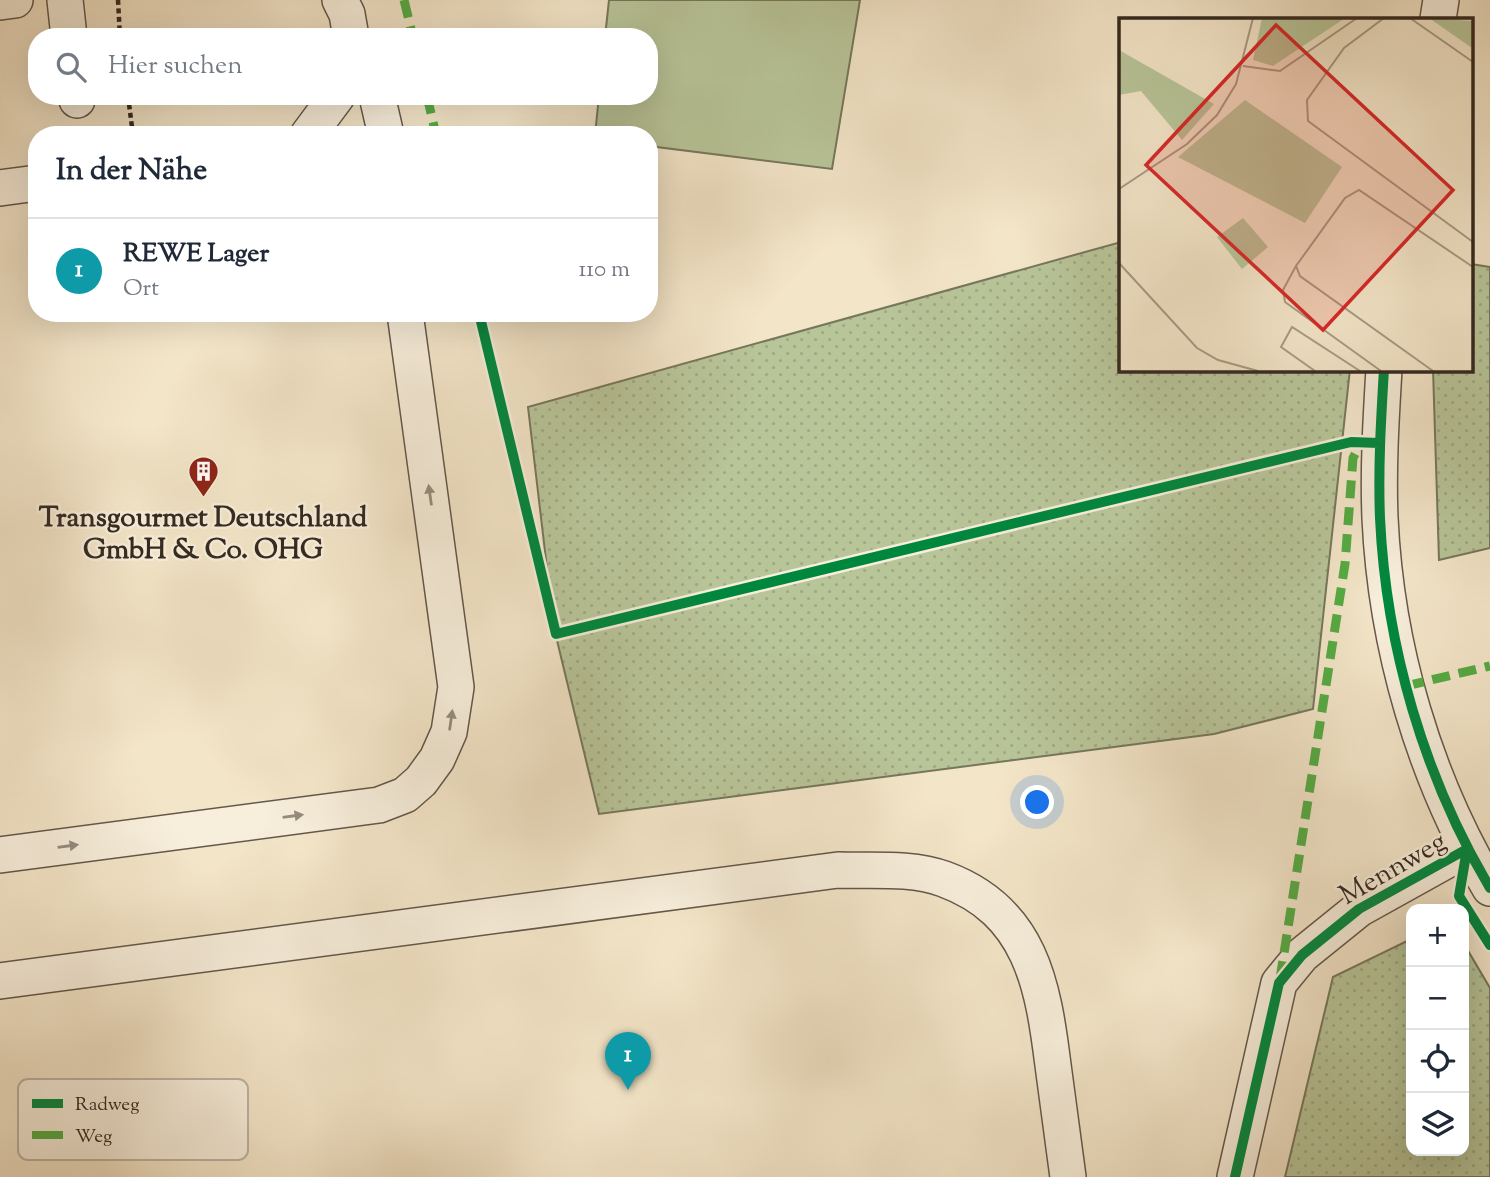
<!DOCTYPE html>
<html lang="de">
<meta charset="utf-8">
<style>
:root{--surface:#fff;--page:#f6f6f7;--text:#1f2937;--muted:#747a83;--line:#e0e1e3;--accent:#111827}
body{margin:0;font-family:"Sorts Mill Goudy",serif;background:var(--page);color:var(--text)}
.controls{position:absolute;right:21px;bottom:21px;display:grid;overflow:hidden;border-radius:14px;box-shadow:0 7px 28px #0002}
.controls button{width:63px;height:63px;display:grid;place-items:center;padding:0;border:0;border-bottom:2px solid var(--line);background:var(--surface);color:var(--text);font:35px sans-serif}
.you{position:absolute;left:1038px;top:803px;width:24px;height:24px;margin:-18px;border:5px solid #fff;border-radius:50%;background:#1a73e8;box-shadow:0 0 0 10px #1a73e833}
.badge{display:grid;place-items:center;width:46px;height:46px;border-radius:50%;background:var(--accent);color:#fff;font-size:23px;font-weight:700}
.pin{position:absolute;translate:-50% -58px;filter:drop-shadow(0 2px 4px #0008)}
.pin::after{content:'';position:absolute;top:37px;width:24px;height:21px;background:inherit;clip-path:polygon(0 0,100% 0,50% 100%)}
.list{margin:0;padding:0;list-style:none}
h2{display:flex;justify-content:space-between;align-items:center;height:91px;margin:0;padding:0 28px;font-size:30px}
h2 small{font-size:23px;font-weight:400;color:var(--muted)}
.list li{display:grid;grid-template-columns:46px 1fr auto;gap:21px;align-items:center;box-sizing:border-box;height:105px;padding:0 28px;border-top:2px solid var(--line)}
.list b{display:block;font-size:26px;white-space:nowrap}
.list p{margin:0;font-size:23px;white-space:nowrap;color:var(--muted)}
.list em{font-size:23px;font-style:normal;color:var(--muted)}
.icon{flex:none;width:38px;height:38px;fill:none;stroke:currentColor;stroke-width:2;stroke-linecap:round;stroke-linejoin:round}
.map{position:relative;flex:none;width:1490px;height:1177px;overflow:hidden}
.search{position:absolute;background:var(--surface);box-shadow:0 7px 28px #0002;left:28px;top:28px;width:630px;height:77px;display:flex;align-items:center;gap:18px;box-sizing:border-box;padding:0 24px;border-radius:28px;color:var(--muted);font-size:26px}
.panel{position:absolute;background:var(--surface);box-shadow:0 7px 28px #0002;left:28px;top:126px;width:630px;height:196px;border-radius:28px}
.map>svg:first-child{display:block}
.grass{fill:url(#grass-dots);stroke:#76775c;stroke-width:2}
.park{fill:#b8c599;stroke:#76775c;stroke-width:2}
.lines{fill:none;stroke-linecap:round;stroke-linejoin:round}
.minor-casing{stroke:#64584a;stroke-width:38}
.path{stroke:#342920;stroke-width:4.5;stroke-dasharray:5 3.5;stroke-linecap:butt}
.minor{stroke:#f7eedb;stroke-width:35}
.quiet{stroke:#54ab43;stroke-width:9;stroke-dasharray:18 9;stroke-linecap:butt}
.cycleway-casing{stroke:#f7eedb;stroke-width:15}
.cycleway{stroke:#00873e;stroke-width:10}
.oneway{fill:#968c7e}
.labels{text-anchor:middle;stroke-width:5;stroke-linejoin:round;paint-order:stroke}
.poi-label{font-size:28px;font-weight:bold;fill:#342920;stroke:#f7eedb}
.street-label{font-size:28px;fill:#342920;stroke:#f7eedb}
.inset-road{fill:none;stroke:#a79a85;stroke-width:2}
.view{fill:#d62828;fill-opacity:0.15;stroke:#d62828;stroke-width:3.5}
.inset-edge{fill:none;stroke:#342920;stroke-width:3.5}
.key{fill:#f7eedb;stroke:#bcb3a3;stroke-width:2}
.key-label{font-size:19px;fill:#342920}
</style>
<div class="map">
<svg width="1490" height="1177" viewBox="0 0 1490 1177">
<defs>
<pattern id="grass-dots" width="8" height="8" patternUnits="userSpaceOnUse" patternTransform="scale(1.75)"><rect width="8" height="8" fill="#b8c599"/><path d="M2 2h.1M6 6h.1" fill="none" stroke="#9fa984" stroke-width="1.8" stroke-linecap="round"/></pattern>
</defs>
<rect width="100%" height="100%" fill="#f3e5c8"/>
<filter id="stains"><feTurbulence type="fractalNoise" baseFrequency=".00286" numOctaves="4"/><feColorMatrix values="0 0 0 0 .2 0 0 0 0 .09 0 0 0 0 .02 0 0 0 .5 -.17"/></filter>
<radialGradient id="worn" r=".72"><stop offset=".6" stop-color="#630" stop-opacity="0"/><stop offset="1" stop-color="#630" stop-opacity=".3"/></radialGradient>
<path class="grass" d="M1121,242V369H1350L1313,709L1214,734L599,814L554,628L528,407Z
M1471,264L1490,267V548L1439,560L1433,369H1471Z
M1411,939V1151H1464V944L1490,988V1177H1285L1333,977Z"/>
<path class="park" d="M609,0H860L832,169L649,146V135H595L599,96H649V37H605Z"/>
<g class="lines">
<defs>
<path id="minor" d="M65,0L69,37
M340,0L347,14L351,37
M0,2L15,0
M1438,19L1441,0
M77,96V100
M377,96L386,135
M308,135L337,96
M0,188L37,183
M1384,369C1381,419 1378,468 1380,518C1386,647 1424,777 1490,888
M0,855L379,805L405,795L421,781L437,759L449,732L456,687L405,313
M0,981L838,870C872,871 912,867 944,879C1031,911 1043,985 1053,1065C1058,1103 1063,1140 1068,1177
M1235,1177L1279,983L1302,955L1359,909L1467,849"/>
</defs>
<use href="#minor" class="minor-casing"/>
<path class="path" d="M118,0L120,37
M128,96L133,135"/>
<use href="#minor" class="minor"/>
<path class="quiet" d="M404,0L413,37
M427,96L436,135
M1406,686L1490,666
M1280,979L1345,564L1353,458L1361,443"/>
<defs>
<path id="cycleway" d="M479,313L556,634L1351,442L1379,443
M1384,369C1381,419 1378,468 1380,518C1386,647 1424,777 1490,888
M1467,849L1459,896L1490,945
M1235,1177L1279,983L1302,955L1359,909L1467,849"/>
</defs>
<use href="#cycleway" class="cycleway-casing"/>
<use href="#cycleway" class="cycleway"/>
</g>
<defs><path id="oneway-solid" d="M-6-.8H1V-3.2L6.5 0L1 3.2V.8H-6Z" transform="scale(1.75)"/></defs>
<g class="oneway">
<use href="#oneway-solid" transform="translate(430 495) rotate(-98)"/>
<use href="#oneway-solid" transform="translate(451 720) rotate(-82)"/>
<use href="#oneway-solid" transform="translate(293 816) rotate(-8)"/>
<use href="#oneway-solid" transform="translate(68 846) rotate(-8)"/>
</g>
<defs>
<symbol id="building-pin" viewBox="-11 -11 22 30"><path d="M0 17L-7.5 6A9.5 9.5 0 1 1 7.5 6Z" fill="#8f2418" stroke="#f7eedb"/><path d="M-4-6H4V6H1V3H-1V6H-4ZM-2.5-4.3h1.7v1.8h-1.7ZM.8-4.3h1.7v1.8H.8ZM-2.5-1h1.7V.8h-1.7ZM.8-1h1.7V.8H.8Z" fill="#fff"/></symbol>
</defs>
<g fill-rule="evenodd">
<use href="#building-pin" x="186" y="454" width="35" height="47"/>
</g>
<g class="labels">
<g class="poi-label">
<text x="203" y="526">Transgourmet Deutschland<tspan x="203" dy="32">GmbH &amp; Co. OHG</tspan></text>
</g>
<g class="street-label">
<text transform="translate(1392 867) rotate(-30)" y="10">Mennweg</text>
</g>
</g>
<g transform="translate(1119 18)">
<rect width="354" height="354" fill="#f3e5c8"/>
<path d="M143,0H226L154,48L134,42ZM310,0L353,3V30ZM0,32L95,86L63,122L22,73L0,77ZM126,82L223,149L186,205L59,139Z" fill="#b8c599"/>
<path d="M124,200L149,229L123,251L98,219Z" fill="#b8c599"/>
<path class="inset-road" d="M265,0L225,30L188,82L189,103L354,224M291,0L354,44M124,48L161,53L238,0M0,171L68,126L98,97L117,66L134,0M0,245L78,330L99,342L139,353M177,248L164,272L166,284L262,353M196,353L162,329L173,309L241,353M314,353L181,258L177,248L226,180L240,172L354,249"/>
<path class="view" d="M157,7L334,172L204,312L27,147Z"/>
<rect width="354" height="354" class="inset-edge"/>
</g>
<rect x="18" y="1079" width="230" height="81" rx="10" class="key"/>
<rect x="32" y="1099" width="31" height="9" fill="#00873e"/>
<rect x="32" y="1131" width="31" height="8" fill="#54ab43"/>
<g class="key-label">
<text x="75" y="1110">Radweg</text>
<text x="75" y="1142">Weg</text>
</g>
<rect width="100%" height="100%" filter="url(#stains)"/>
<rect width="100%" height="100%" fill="url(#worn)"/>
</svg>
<div class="controls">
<button>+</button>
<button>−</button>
<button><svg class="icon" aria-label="locate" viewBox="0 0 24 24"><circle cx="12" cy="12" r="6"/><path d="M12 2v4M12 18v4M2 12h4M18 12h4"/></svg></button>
<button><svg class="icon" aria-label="layers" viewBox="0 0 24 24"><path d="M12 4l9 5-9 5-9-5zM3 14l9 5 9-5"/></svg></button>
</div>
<div class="you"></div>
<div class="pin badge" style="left:628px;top:1090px;background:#0f9aa8">1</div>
<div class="search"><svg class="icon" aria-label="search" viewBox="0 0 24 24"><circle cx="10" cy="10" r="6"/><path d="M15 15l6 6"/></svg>Hier suchen</div>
<section class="panel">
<h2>In der Nähe<small></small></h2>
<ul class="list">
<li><span class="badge" style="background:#0f9aa8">1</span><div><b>REWE Lager</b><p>Ort</p></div><em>110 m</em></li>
</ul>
</section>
</div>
